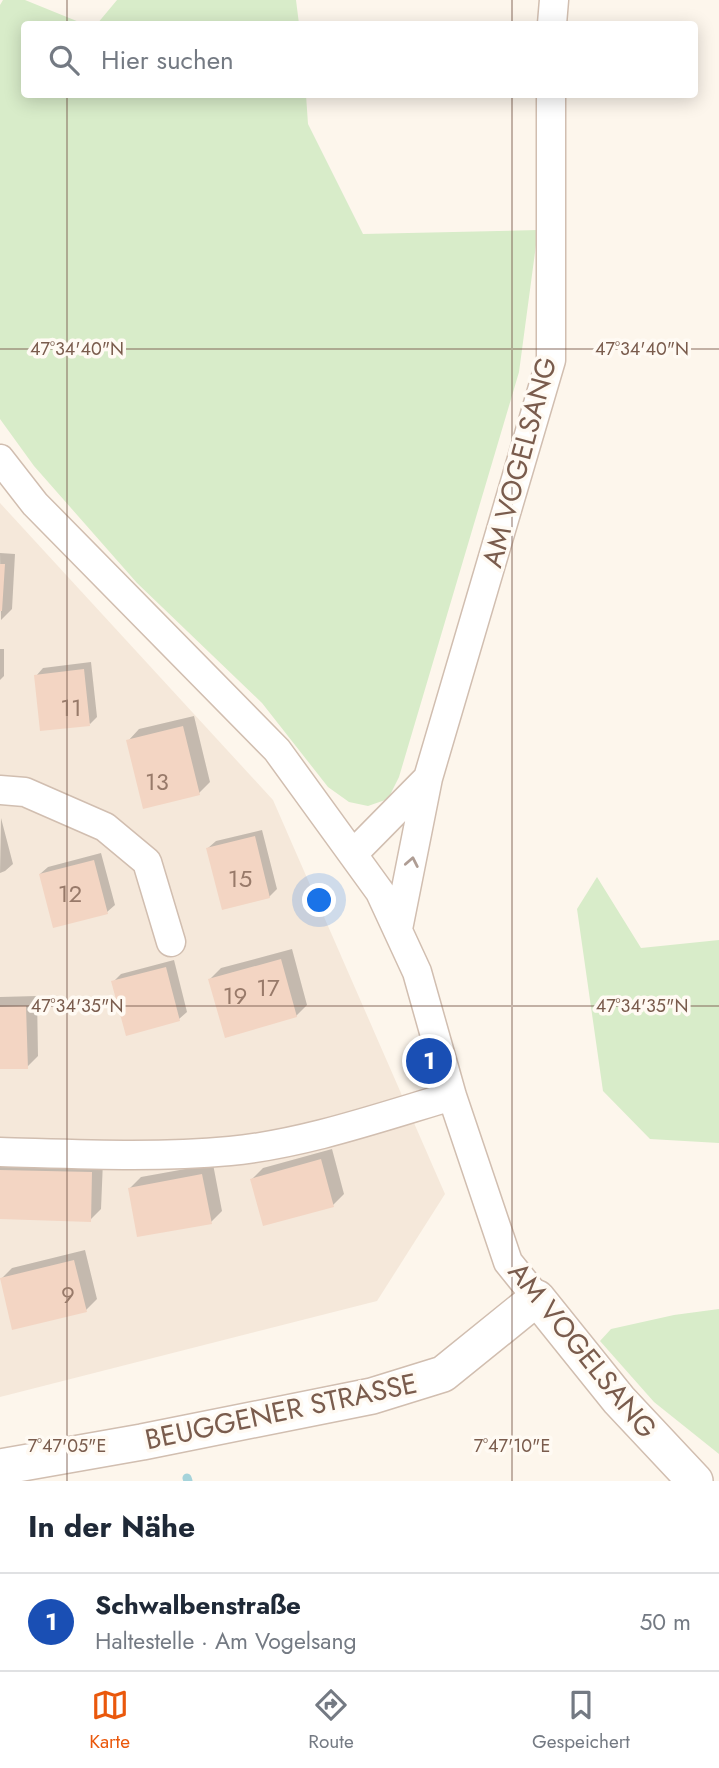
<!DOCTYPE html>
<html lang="de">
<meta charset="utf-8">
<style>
:root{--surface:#fff;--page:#f6f6f7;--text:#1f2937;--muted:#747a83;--line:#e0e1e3;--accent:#ea580c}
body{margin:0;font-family:Jost,sans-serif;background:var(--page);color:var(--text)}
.you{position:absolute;left:320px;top:901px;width:24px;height:24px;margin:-18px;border:5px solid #fff;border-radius:50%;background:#1a73e8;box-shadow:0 0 0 10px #1a73e833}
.badge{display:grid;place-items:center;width:46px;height:46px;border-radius:50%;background:var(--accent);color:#fff;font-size:23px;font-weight:700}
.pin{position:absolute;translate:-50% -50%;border:4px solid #fff;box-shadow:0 2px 7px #0006}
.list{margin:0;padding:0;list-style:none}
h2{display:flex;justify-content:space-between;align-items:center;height:91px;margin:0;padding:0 28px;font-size:30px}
h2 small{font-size:23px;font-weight:400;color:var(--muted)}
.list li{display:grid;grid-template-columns:46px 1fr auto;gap:21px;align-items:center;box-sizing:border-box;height:98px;padding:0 28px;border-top:2px solid var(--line)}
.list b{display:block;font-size:26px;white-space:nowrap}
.list p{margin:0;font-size:23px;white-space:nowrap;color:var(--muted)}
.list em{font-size:23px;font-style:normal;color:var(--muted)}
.icon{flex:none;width:38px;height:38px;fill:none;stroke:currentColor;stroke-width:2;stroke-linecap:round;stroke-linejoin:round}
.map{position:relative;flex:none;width:719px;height:1481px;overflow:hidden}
.search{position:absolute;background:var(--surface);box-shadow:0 4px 18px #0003;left:21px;right:21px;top:21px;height:77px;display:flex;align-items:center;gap:18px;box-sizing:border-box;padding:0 24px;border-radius:7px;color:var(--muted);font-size:26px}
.sheet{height:189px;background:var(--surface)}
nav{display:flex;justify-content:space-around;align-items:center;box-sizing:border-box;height:98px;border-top:2px solid var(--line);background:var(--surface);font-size:19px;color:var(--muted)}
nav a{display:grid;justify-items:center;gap:4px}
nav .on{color:var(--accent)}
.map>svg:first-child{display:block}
.residential{fill:#f5e8da}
.green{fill:#d8ecc9}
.shadow{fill:#0003}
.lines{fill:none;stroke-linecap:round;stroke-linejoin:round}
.stream{stroke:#a5d3da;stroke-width:9}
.building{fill:#f3d5c3}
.minor-casing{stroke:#d1beb0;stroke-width:31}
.tertiary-casing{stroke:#d1beb0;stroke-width:38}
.minor{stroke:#fff;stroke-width:28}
.tertiary{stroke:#fff;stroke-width:35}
.oneway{stroke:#af9d94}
.ticks{fill:none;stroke:#7a5c4d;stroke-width:2;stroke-opacity:0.45}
.labels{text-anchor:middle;stroke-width:7;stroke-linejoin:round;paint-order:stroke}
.number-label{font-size:24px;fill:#987a6a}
.street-label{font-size:28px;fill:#7a5c4d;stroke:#fffaf3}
.ticks-label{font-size:18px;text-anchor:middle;fill:#7a5c4d;stroke:#fffaf3;stroke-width:7;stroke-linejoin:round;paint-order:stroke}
</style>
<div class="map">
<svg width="719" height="1481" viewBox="0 0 719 1481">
<rect width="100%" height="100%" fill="#fdf6ec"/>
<path class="residential" d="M0,503L273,800L445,1194L377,1301L0,1397Z"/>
<path class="green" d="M3,0H25L84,24H24V94L306,95L308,124L363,234L538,230L519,372L399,777L388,799L368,806L349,802L328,787L262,703L137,583L34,466L0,419V5Z
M117,0H296L299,24H97Z
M597,877L641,948L719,940V1143L650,1139L603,1091L577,909Z
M719,1309V1454L654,1402L600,1341L611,1329L674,1315Z"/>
<path class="shadow" d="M0,553L15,554L12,609L1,620Z
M0,649H4V676L0,680Z
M91,662L97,717L90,724L36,676L43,668Z
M194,716L210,782L199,793L128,741L139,729Z
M1,818L13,864L5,871L0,873Z
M262,830L277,889L269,897L208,848L216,841Z
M101,853L115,905L107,912L40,874L48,867Z
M292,949L307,1005L296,1016L210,979L221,968Z
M174,960L187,1012L179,1019L113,982L121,974Z
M37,996L38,1056L27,1067L0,1068V997Z
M332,1149L344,1194L333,1205L252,1179L263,1168Z
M103,1161L101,1209L90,1220L0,1217V1164Z
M213,1164L222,1211L211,1222L130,1188L141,1177Z
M85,1250L97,1299L86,1310L1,1279L12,1268Z"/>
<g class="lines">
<path class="stream" d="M187,1478L188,1481"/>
</g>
<path class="building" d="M0,564H5L2,611H0Z
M84,669L90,726L40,731L34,675Z
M183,726L200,795L143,809L126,740Z
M255,836L270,898L222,910L206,848Z
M94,860L108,914L53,928L39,874Z
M281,959L297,1017L225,1038L208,979Z
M166,967L180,1021L126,1036L111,981Z
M26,1006L28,1069H0V1007Z
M321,1159L334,1207L263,1226L250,1179Z
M0,1170L92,1172L91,1222L0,1219Z
M202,1174L212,1224L137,1237L128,1188Z
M74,1260L87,1312L12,1330L0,1278Z"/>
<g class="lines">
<defs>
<path id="minor" d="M552,24L554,0
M0,459L35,504L277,750L380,892L417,972L452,1096L508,1262L537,1298
M0,790L25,792L105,827L147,862L171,942
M353,854L428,778
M398,929L428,778L551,360V94
M0,1152C76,1154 154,1158 230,1151C304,1144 381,1117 452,1096"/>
<path id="tertiary" d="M0,1467L142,1442L372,1396L443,1374L537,1298L619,1400L695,1481"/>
</defs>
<use href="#minor" class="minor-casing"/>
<use href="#tertiary" class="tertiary-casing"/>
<use href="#minor" class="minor"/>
<use href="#tertiary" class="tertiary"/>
</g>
<defs><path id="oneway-chevron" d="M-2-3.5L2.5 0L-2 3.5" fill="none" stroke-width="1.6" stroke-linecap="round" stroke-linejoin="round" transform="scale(1.75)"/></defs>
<use class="oneway" href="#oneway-chevron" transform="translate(412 862) rotate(-79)"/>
<path class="ticks" d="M67,0V24M512,0V24M67,94V1481M512,94V1481M0,349H719M0,1006H719"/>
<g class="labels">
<g class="number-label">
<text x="71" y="716">11</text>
<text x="157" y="790">13</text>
<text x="240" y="887">15</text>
<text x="70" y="902">12</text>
<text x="268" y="996">17</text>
<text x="235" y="1004">19</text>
<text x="68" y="1303">9</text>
</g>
<g class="street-label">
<text transform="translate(519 462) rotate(-75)" y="10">AM VOGELSANG</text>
<text transform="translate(583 1350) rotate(51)" y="10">AM VOGELSANG</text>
<text transform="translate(281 1411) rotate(-12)" y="10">BEUGGENER STRASSE</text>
</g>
</g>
<g class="ticks-label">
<text x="77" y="355">47°34'40"N</text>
<text x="642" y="355">47°34'40"N</text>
<text x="77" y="1012">47°34'35"N</text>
<text x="642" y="1012">47°34'35"N</text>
<text x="67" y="1452">7°47'05"E</text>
<text x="512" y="1452">7°47'10"E</text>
</g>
</svg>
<div class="you"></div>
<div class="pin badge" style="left:429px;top:1061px;background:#1a4fb4">1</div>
<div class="search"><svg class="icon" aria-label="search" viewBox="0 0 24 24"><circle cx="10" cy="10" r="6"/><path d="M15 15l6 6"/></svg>Hier suchen</div>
</div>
<section class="sheet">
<h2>In der Nähe<small></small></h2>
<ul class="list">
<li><span class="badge" style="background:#1a4fb4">1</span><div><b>Schwalbenstraße</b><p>Haltestelle · Am Vogelsang</p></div><em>50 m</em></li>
</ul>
</section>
<nav>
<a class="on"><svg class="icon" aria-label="map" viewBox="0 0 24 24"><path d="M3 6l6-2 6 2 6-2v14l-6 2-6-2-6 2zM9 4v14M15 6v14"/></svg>Karte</a>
<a><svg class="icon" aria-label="directions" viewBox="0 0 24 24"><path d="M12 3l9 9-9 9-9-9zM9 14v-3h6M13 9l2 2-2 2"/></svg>Route</a>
<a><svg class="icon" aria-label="saved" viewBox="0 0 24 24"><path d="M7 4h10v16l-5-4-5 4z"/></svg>Gespeichert</a>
</nav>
